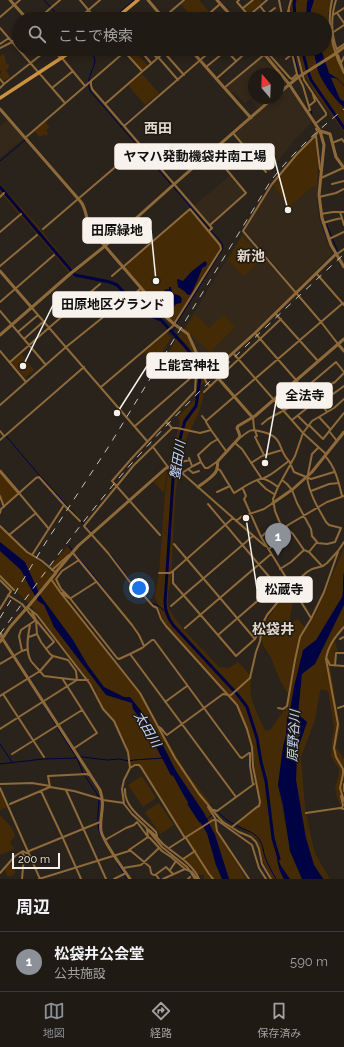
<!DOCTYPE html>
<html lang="ja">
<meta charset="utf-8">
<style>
:root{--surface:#201a14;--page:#28231d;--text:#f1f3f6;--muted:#a2a1a0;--line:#3d3834;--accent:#8c9099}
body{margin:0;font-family:Raleway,"Noto Sans JP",sans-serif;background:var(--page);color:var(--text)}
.compass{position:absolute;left:248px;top:68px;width:36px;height:36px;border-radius:50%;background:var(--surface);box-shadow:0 2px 6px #0003;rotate:341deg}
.scale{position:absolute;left:12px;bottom:10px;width:48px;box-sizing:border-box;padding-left:4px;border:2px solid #f7f2ec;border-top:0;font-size:11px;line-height:14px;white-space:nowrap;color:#f7f2ec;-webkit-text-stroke:3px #201a12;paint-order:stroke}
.you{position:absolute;left:139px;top:588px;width:14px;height:14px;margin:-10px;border:3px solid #fff;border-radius:50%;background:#1a73e8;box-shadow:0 0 0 6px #1a73e833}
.badge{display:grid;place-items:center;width:26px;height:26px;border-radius:50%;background:var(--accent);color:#fff;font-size:13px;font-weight:700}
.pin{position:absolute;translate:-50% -33px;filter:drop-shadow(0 1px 2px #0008)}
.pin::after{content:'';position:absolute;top:21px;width:14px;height:12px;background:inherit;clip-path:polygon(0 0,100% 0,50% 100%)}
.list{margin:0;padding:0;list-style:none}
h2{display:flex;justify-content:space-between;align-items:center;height:52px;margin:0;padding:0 16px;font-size:17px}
h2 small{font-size:13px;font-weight:400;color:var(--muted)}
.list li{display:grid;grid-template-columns:26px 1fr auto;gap:12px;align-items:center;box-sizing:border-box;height:60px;padding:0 16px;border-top:1px solid var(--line)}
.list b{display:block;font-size:15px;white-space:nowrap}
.list p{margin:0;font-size:13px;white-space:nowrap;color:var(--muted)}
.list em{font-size:13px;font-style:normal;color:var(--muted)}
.icon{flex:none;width:22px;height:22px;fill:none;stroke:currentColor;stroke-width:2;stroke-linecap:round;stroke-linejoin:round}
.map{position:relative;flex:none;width:344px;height:879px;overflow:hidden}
.search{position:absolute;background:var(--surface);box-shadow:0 2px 6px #0003;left:12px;right:12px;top:12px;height:44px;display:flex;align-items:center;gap:10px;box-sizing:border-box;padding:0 14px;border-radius:22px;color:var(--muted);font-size:15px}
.sheet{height:112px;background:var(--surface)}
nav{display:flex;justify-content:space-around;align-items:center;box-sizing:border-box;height:56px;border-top:1px solid var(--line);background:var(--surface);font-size:11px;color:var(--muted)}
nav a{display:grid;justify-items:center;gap:2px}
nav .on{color:var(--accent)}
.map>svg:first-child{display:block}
.built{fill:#33281a}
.green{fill:#442b06}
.water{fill:#000343;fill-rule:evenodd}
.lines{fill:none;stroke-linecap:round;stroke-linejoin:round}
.stream{stroke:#000343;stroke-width:1}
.river{stroke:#000343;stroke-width:3}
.minor-tunnel{stroke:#49423a;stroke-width:2;stroke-dasharray:2 1;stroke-linecap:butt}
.minor{stroke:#8e6a3b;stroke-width:2}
.tertiary{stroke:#8e6a3b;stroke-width:3}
.secondary{stroke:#cb9140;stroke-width:3.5}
.rail{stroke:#c6c1ba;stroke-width:1;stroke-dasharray:7 7;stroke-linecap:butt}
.tertiary-bridge{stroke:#8e6a3b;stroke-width:3}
.labels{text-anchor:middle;stroke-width:3;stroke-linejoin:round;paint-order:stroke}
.water-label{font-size:13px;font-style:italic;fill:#c3d7fe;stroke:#201a12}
.quarter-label{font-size:14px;font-weight:bold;fill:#e1d7cc;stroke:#201a12}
.leader{fill:none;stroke:#f7f2ec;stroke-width:1.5}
.callout-dot{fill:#f7f2ec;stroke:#201a12;stroke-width:1.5}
.callout{fill:#f7f2ec;stroke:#f7f2ec;stroke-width:1.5}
.callout-label{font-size:13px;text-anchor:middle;font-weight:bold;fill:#111}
</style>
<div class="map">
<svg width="344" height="879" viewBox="0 0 344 879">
<rect width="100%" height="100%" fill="#2a231b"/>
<path class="built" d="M262,56L277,74H254V98H271L258,109L250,99L245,103L234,92L232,94L226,88Z
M278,75L285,83V86L278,91Z
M287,88L291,89L312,122L291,144L270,172H268L235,133L276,98H278V96Z
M8,119L24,138L0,158V126Z
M314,139L318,172L317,202L319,218L323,232L332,254L296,290L245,230L275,181L308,144Z
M230,175L245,193L210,223L208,222L194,206Z
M243,233L294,292V293L214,369H212L198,352L190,333L184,329Z"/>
<path class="green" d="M186,0H199L209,12L200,19H198L195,16L192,18L181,4Z
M255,0H260L262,2L249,14L244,8Z
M292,0H332L328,13L332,45L344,75V132L317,96L300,67L297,49H325V19H292L291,7Z
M128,49H133L148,66L142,70L125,51Z
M3,54L5,57L6,64H9V67L6,70L10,77L3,81L0,77L1,71H0V56Z
M142,74L159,93L145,105L128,85Z
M45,122L50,127L46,130L48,134L46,136L44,134L40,137L34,131Z
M316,137L318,167L317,187L313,186L289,207L287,206V203L272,184L304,148Z
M271,146L277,153L274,156L276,161L268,172L257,158Z
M0,184L38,226L75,272L72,276L39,237L0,192Z
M189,210L220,245L221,247L174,324L123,267Z
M242,236L262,260L243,276L228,260Z
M195,314L209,328L224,315L235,327L210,352L185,329Z
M181,332C191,336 191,344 196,352C200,359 207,364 212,370L204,379V383L200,386C200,380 201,374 200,369C197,356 186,346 178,336Z
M167,333L171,338L155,365L144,352Z
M176,339C191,353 205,372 196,393L195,392L196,375V369L187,354L185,352L179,357L175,352L172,354H168Z
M21,354L34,370L25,378L11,362Z
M202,392L204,394L199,412L182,448L179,462L175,500L171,581C169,589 167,597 168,605C170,619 209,655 219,667L229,668L238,662L252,677C246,695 258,715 265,731L271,729L287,706L301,639L288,693C280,683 277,672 272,660C270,654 263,648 262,641C259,626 279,602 289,591L292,594V606L289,624L298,619L305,628L301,638L316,613L344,548V628L334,639L338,651H334L335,665H327V666H328L330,667L340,727L336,747L344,759V781L343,784L344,808L341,806L337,797L335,788L339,773V769L331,756L332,740L334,727L328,691L321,689L325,674L319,696L315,720L301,757L305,807L310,832L315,854L330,879H324L314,865L307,846L302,823L296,783L297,750L284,741L278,785L287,832L290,851L302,879H272L263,861L258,840L236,823L260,803L253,755L246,728L237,705L168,628L162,618L159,608L155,596L159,573L165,493L169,464L180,422L178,418L180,415Z
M167,470L164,493L154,482Z
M0,472L18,493L4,506L1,499L0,500Z
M0,527L25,551L40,562L52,573L60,589L144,699L161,731L187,773L210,803L208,807L217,831L246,879H229L215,835L204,813L176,771L153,726L131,703L134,709L150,732L183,794L207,833L216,865L222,879H204V875L197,874L193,867L183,859L194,851L141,766H130L126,744L113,718L103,709L95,689L67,652L32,607L0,575Z
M67,547L71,551L55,572L50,567Z
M142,776L156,798L143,807L128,785Z
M0,791L7,807L0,810Z
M159,803L174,825L160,834L145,812Z
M1,816L12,828L15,836L10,842L14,849L0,855V817Z
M11,863L15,870V874L11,876H7C5,871 5,869 7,864Z"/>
<path class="water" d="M308,0H314L311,10V19H306L307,2Z
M313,49H321L329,73L338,79L344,85V86C340,82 337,77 331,78L340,99L343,101H344V108C334,98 323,84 318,71C316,64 315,56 313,49Z
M205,261L207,263L206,266L202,268C201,272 193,291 191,294C190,295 189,295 188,295L184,291L178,287L177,280L178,279L183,281L191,272Z
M169,287H171L172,293L180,296L182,299L181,303L176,304L172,309L166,308L167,306L165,302L162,303L160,299V298H162V299H164L165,296L162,295V293H165V291L164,290L169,289Z
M0,542L25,562L40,595L73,640L87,664L104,687L124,697H130L153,726L176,771L204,813L215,835L229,879H222L216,865L207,833L183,794L150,732L133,709L132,703L106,695L54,627L44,605L38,601L27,582L21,570L0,551Z
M344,572V605L315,664L302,674L298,714L307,722L300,743L297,750L296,780L306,838L314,865L323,879H302L290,851L283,805L278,785L283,747L286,735L287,719L290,710L294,687L303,650L316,640L342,597C344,589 342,581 344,572ZM298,722L300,724V736L298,737L294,745L293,742Z
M277,856L281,866L290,879H284C280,873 277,863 277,856Z"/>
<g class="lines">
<path class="stream" d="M44,0L61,19
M281,6L284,19
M112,19L134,0
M88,49C90,51 93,54 94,57C98,67 83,78 91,92L221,242L223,246L222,250L176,324
M294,55L299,75
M311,111L312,114
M121,127L152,101
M0,161L25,140
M326,223L338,252
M172,333L175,327
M6,436L40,476L91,532
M93,535L98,540
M69,546L72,550
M74,553L89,570L115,603
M111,555L131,582L139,589L153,604H156L166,612
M45,707L56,725
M57,727L77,758L83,773L99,797
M0,744L12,762
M79,757H82L99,759L108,760L119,759L129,761L134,760L163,758
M0,764L43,759L76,758
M99,800C98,817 95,828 105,843
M218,812C223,817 229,822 235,825C244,830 253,831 259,839C263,844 263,851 265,857C268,865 272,872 276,879
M206,820L212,815
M117,863L127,879"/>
<path class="river" d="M295,19L294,3L295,0
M302,49L307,69L311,80L344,128
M0,187L75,275L110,282L117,285L142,312L161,320L184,345L192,355L198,366L199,372L200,377L197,400L196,406L185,421L182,431L174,464L165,602C165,611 168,618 173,625L237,694L244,703L247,707L257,738L261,762L266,781L273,838L279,859
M149,730L172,774
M189,804L200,821"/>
<path class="minor-tunnel" d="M147,441L152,446"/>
<path class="minor" d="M80,0L96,19
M239,0L237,2L249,16
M279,0L283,19
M332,0C326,26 332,50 344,73
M336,0C331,16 331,34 337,50
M260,6L267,15
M243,8L253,0
M170,12L176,19
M337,13L344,23
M267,14L275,8
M333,15L344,8
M0,17L20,0
M163,18L184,0
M38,19L60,0
M78,19L100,0
M203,19L220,4
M245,19L267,0
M262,19L267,15L270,19
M286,19L291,0
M289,19V10
M0,28L65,103
M332,33L344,25
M0,44L9,38
M0,48L12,42L19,35
M122,49L142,71
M139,49L151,63
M149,49L157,58
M161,49L184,75
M291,49L297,74L303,86L310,110L307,111
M296,49L304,80L326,113V115L315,124
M337,49L344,44
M54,50L60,58
M226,50L236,61
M267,52L290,78L292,79L297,74
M338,55L343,69
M158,57L178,80
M62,58L85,86
M286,59L292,54
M341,63L344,57
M206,67L228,49
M0,79L4,84
M216,79L241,57L248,49
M91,81V85L92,89L212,228L209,231
M0,88L4,84L42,54L57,49
M52,88L73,71
M224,88L271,49
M105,104L168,49
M309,106L315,101L313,95
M124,126L213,49
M317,128L316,129L318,132L316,135L297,154L272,184L243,231L321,322L338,344
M233,133L266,172
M316,136L320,169L322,170
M25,138L128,49
M332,143L342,139L344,142
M321,178L343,168
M332,184L344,181
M0,197L4,193
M319,197L336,193L344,189
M340,212L344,225
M321,214L333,212H344
M323,223L333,220L342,218
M210,225L246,193L212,152
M43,229L141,145
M0,232L21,214
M329,239L344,232
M337,254L344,249
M0,266L37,235
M316,273L344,305
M112,276L120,269L123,267L190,209L220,245L221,249L174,324
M0,302L54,255
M32,308L147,441
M0,311L46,365
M275,313L318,361
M18,332L38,315
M255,333L296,380L308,396
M24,339L44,321
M0,351L26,382
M233,353L303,433L326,454
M10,362L51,326L100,284
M210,386L206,382L205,379L213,371
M101,387L173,326
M325,387L333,394L344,386
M303,390L336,362L344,372
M204,392L281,319
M314,392L327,412
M0,405L66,347L127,298L128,300L141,288
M202,416L206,421
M298,416L308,426
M319,417L330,429
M253,418L254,428L257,436L255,437L264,455
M292,420L311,405L305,399
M166,421L172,428
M262,424L268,419L335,382L344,373
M309,425L323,439L344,413
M135,426L194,375L197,374H203
M211,430L206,422V421L343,303
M0,431L4,436
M329,431L337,441
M241,437C251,429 251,429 263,432C286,438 276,450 291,463
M0,440L84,367
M235,443L242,449L262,479
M153,447L168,467
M226,451L211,430L200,433L177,428H172L134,465L84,526L108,553L130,582L139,590L153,606L157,608L161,619L166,626L237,705L247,729L252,747L253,766L260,802L259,806L257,807L232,827
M325,456C335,466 339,483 342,496
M189,458L192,466
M181,462L190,460
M201,462L198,455L211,443L218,439
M251,463L262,456L282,450
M290,463L294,472L311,479L334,472
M188,469L193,473L199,471
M217,469L220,470L234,493C241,489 257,477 264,479C268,480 274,484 278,487
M178,470L182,473L265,546
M182,473L193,466L201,462L205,468H208L218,461
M309,475L308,474L312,454L318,448
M307,477C309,493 318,508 326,522L329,525L341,528L335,542L327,544L317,543
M264,478C274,474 280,467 289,461
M257,480L266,489L274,494
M282,480L287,484L292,490L297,503L311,529L312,536L317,542L309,552
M243,489L246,496L244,499L261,537L311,618
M311,491L329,484L339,483
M217,492L230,486
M19,493L49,529
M0,496L4,507
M208,504L276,585
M0,513L1,509L36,478L39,477L66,507L80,521
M236,521L241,517L264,509L273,503
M0,526L27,552L42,561L56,573
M285,528L288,525L327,502L344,496
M9,535L36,513
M160,535L112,481L132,458L195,391L196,374
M261,537L269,530L280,523
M174,544L255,639
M269,549L289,532
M73,553L132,625L139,635L144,646
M32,555L64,505
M79,560L62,571L56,579L61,589L69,597L117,658L119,659L130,654L236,797
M322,566L309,552L304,550L293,534L280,523L275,511L273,499L278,487L295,456L303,433L312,421L334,408L344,399
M280,569L291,562L304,550
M52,570L69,555
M173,571V583L236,656L255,639L267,615L291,586L307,572L312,569L323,566L327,563L338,551L344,542
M159,573H170L173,571L233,518
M0,576L14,590
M51,579L60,592L140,693L175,758L199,794L219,818L223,822L239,832L251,837L256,842L259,849L262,864L271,879
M0,580L11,591L0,609
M62,593L69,598H71L96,582
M8,595L22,604L36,621
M171,606L253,536
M27,607L37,615L90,684L103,709L114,721L128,752L130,768
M30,625C28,635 25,651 31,661C35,666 40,671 44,676L77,680H88
M344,627C335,637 328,646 326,659L338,724L334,748L336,757L343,769V774L340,788L344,801
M185,628L271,554
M218,635L285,577
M29,637L37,634
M340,639L344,637
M22,651L19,636L21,630L36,620L54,642L46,649
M130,654L142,648L152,640H154L240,757L242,758L249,753H250V766L253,784
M327,659L330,665L344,666
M0,664L22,651L28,649
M335,666L336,653H344
M62,678L97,733L73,749
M3,694L44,757
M231,695L250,678L256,652L260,641L262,628
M0,696L40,671L53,656
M165,702L187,686
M278,708L283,709L287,706L295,660L300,637L311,619L324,592L338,552
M338,708L344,706
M159,727C163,729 164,733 167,735L223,694L229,695
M0,729L77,680L76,671L68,660L53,656L50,654L41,642L37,634L36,620L32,612
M12,754L82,710
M0,784L32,783L50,786
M344,784V791
M50,787L48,776L87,774L89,775
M0,788L40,879
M125,789C124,807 142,818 153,829L156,832L157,836
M66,790L106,879
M41,791L62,836L81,879
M341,796L343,805L342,808
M10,804L50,787L74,791L101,799L103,800L124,803
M209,806L208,807L215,818L217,831L249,879
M214,810L217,811L254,784
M306,813L340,808L344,809
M148,829C154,833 158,839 163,844C176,855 192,863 199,879
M185,838L141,767L139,765H135L130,768L124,780L122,789L124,804L132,814L145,826L162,847L187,867L190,871L195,879
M186,838L209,874
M105,840L126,828L134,825L137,822L148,837L150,838L162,851L171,857L185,869
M169,848L213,820H217L252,845L259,868L266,879
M129,850L148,837L147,829
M29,851L100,822
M22,852L24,856L22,879
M183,859L195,851
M123,868L141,865L159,848
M170,870L176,861
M0,873L15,856L23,851L26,853H28
M156,875L159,879
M210,875L213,879
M39,879L129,851H131L150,867C151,871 150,875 155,875L166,867L173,874
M114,879L126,873
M163,879L185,869L192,872L197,879
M188,879L190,877"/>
<path class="tertiary" d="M10,0L27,19
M148,0L164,19
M217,0L234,19
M53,49L54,50
M190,49L251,118
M260,49L289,84L320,131L324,145L319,195L322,218L331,245L344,267
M335,54L344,47
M278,94L297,78
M0,109L81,202C87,210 86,222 92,231L166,317L174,324L188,334L197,354L253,418
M320,131L327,133L330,134L336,157L344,168
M0,271L32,308
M0,335L70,274L105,246L171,187L273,98
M338,344L344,351
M213,371L255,333L336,254
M0,471L19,493
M198,487C203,483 217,475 217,468C218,465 217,463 218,461L240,437L239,433L237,428L238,426L255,416L344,339
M273,503L293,489L312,472L344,432
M56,572L78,546L166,468L170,467L177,470
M27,608L55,574
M0,634H1L2,638L100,790C106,807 99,816 101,831C103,842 123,868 130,879
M0,642L10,627L25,610"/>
<path class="secondary" d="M115,19L138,0
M0,98L75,49"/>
<path class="rail" d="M0,618L46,542L109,446L270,182C292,153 316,132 344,109
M0,634C42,576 84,518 131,464C197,390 271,322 344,254"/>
<path class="tertiary-bridge" d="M297,78L335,54
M55,574L56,572
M25,610L27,608"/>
</g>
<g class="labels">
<g class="water-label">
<text transform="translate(177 460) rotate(-81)" y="5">蟹田川</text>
<text transform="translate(148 729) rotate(59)" y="5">太田川</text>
<text transform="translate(293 736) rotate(-87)" y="5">原野谷川</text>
</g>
<g class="quarter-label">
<text x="158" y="133">西田</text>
<text x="251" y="261">新池</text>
<text x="273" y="634">松袋井</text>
</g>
</g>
<path class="leader" d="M288 210L274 157M156 281L151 230M23 366L53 305M117 413L147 366M265 463L277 396M246 518L257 589"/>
<g class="callout-dot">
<circle cx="288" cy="210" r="4"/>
<circle cx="156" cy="281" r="4"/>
<circle cx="23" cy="366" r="4"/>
<circle cx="117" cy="413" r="4"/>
<circle cx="265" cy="463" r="4"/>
<circle cx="246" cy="518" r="4"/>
</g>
<g class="callout">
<rect x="115" y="144" width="159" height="25" rx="4"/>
<rect x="83" y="218" width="68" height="25" rx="4"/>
<rect x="53" y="292" width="120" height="25" rx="4"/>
<rect x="147" y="353" width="81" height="25" rx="4"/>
<rect x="277" y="383" width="55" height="25" rx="4"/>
<rect x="257" y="577" width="55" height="25" rx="4"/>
</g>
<g class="callout-label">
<text x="195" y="161">ヤマハ発動機袋井南工場</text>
<text x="117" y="235">田原緑地</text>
<text x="113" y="309">田原地区グランド</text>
<text x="187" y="370">上能宮神社</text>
<text x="305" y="400">全法寺</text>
<text x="284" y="594">松蔵寺</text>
</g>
</svg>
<svg class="compass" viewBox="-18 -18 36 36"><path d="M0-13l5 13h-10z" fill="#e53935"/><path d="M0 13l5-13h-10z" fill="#a2a1a0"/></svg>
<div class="scale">200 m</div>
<div class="you"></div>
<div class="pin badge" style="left:278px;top:556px">1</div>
<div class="search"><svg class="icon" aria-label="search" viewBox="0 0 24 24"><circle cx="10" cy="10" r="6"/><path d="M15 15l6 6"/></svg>ここで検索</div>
</div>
<section class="sheet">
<h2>周辺<small></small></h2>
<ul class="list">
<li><span class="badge">1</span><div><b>松袋井公会堂</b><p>公共施設</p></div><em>590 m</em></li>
</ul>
</section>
<nav>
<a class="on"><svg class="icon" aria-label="map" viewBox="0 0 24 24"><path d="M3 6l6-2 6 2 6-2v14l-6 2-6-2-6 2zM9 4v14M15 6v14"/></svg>地図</a>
<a><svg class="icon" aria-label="directions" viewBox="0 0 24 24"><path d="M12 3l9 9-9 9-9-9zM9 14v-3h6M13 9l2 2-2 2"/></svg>経路</a>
<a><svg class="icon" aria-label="saved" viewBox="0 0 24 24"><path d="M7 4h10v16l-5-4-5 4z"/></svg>保存済み</a>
</nav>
